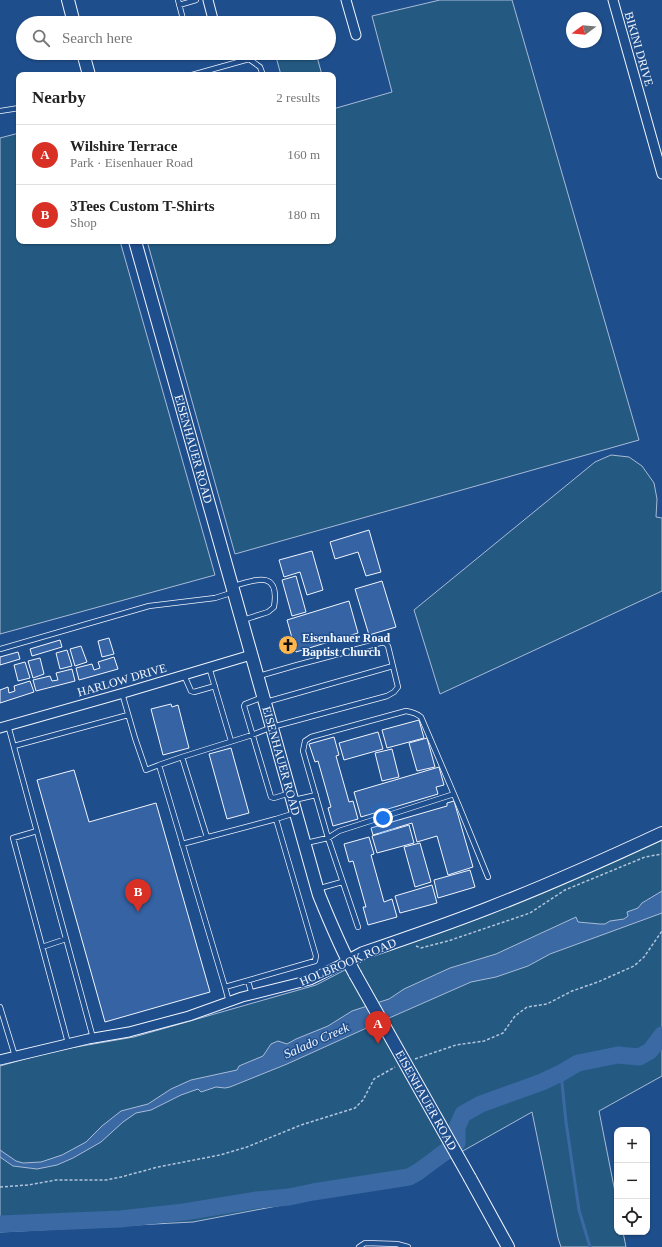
<!DOCTYPE html>
<meta charset="utf-8">
<style>
:root{--surface:#fff;--page:#f6f6f6;--text:#222;--muted:#767676;--line:#e0e0e0;--accent:#d93025}
body{margin:0;font-family:"Times New Roman",serif;background:var(--page);color:var(--text)}
.controls{position:absolute;right:12px;bottom:12px;display:grid;overflow:hidden;border-radius:8px;box-shadow:0 1px 3px #0004}
.controls button{width:36px;height:36px;display:grid;place-items:center;padding:0;border:0;border-bottom:1px solid var(--line);background:var(--surface);color:var(--text);font:20px sans-serif}
.compass{position:absolute;left:566px;top:12px;width:36px;height:36px;border-radius:50%;background:var(--surface);box-shadow:0 1px 3px #0004;rotate:254deg}
.you{position:absolute;left:383px;top:818px;width:14px;height:14px;margin:-10px;border:3px solid #fff;border-radius:50%;background:#1a73e8;box-shadow:0 0 0 6px #1a73e833}
.badge{display:grid;place-items:center;width:26px;height:26px;border-radius:50%;background:var(--accent);color:#fff;font-size:13px;font-weight:700}
.pin{position:absolute;translate:-50% -33px;filter:drop-shadow(0 1px 2px #0008)}
.pin::after{content:'';position:absolute;top:21px;width:14px;height:12px;background:inherit;clip-path:polygon(0 0,100% 0,50% 100%)}
.list{margin:0;padding:0;list-style:none}
h2{display:flex;justify-content:space-between;align-items:center;height:52px;margin:0;padding:0 16px;font-size:17px}
h2 small{font-size:13px;font-weight:400;color:var(--muted)}
.list li{display:grid;grid-template-columns:26px 1fr auto;gap:12px;align-items:center;box-sizing:border-box;height:60px;padding:0 16px;border-top:1px solid var(--line)}
.list b{display:block;font-size:15px;white-space:nowrap}
.list p{margin:0;font-size:13px;white-space:nowrap;color:var(--muted)}
.list em{font-size:13px;font-style:normal;color:var(--muted)}
.icon{flex:none;width:22px;height:22px;fill:none;stroke:currentColor;stroke-width:2;stroke-linecap:round;stroke-linejoin:round}
.map{position:relative;flex:none;width:662px;height:1247px;overflow:hidden}
.search{position:absolute;background:var(--surface);box-shadow:0 1px 3px #0004;left:16px;top:16px;width:320px;height:44px;display:flex;align-items:center;gap:10px;box-sizing:border-box;padding:0 14px;border-radius:22px;color:var(--muted);font-size:15px}
.panel{position:absolute;background:var(--surface);box-shadow:0 1px 3px #0004;left:16px;top:72px;width:320px;height:172px;border-radius:8px}
.map>svg:first-child{display:block}
.green{fill:#245a82;stroke:#a8bbd7}
.water{fill:#3b69a3;stroke:#a8bbd7}
.lines{fill:none;stroke-linecap:round;stroke-linejoin:round}
.stream{stroke:#3b69a3;stroke-width:3}
.river{stroke:#3b69a3;stroke-width:17}
.building{fill:#3563a3;stroke:#f2f6ff}
.lane-casing{stroke:#f2f6ff;stroke-width:6}
.street-casing{stroke:#f2f6ff;stroke-width:11}
.secondary-casing{stroke:#f2f6ff;stroke-width:14}
.path{stroke:#b3c4dc;stroke-width:1.5;stroke-dasharray:3 2;stroke-linecap:butt}
.lane{stroke:#1f4e8c;stroke-width:4.5}
.street{stroke:#1f4e8c;stroke-width:9}
.secondary{stroke:#1f4e8c;stroke-width:12}
.secondary-bridge-casing{stroke:#f2f6ff;stroke-width:14;stroke-linecap:butt}
.secondary-bridge{stroke:#1f4e8c;stroke-width:12}
.labels{text-anchor:middle;stroke-width:3;stroke-linejoin:round;paint-order:stroke}
.street-label{font-size:12px;fill:#f2f6ff;stroke:#1f4e8c}
.poi-label{font-size:12px;font-weight:bold;fill:#f2f6ff;stroke:#1f4e8c;text-anchor:start}
.water-label{font-size:13px;font-style:italic;fill:#f2f6ff;stroke:#1f4e8c}
</style>
<div class="map">
<svg width="662" height="1247" viewBox="0 0 662 1247">
<rect width="100%" height="100%" fill="#1f4e8c"/>
<path class="green" d="M440,0H512L639,440L235,554L147,241H333V109L392,92L372,16Z
M291,53H316L322,75H281L276,57Z
M19,133V241H120L215,575L0,634V138Z
M611,455L629,457L642,466L654,483L657,499L656,517L662,518V591L440,694L414,610L595,462Z
M662,838V1076L599,1111L617,1202V1232H623L626,1247H561L558,1238L532,1112L406,1183L298,1202L193,1222L0,1232V1066L53,1051L134,1037L316,985L366,959L470,919Z"/>
<path class="water" d="M662,891V913L550,954L528,966L496,977L471,982L371,1026L287,1064L230,1087L225,1088L216,1087L201,1092L198,1089L181,1095L151,1110L136,1113L123,1122L101,1142L73,1158L57,1165L37,1169L13,1166L0,1157V1150L16,1161L23,1163L41,1162L62,1155L86,1142L102,1126L121,1111L148,1104L171,1089L191,1080L237,1070L239,1066L263,1056L271,1044L278,1041L287,1044L296,1039L328,1026L352,1011L389,999L404,989L450,968L496,954L576,917L578,922L600,924H605L610,921L624,919L628,916L627,912L638,908L642,903Z"/>
<g class="lines">
<path class="stream" d="M561,1073L566,1122L579,1210L590,1247"/>
<path class="river" d="M0,1224L120,1219L184,1212L257,1200L289,1197L313,1192L409,1177L418,1172L457,1143V1127L463,1114L481,1104L542,1082L561,1073L578,1063L618,1055L639,1057L650,1051L662,1035"/>
</g>
<path class="building" d="M369,530L381,572L366,576L358,552L335,559L330,542Z
M312,551L323,590L307,595L300,572L284,577L279,560Z
M296,576L306,612L292,616L282,580Z
M382,581L396,627L369,635L355,589Z
M349,601L358,633L296,652L287,620Z
M109,638L114,654L102,657L98,641Z
M60,640L62,647L32,656L30,649Z
M81,646L87,662L75,666L70,649Z
M67,650L72,666L60,669L56,653Z
M18,652L20,659L0,665V657Z
M114,657L118,669L79,680L76,668L92,664L94,670L100,668L98,662Z
M40,658L44,674L33,678L28,661Z
M25,662L30,678L18,681L14,665Z
M72,669L75,681L36,691L33,680L50,676L52,681L58,680L56,673Z
M30,681L34,692L0,703V690L8,687L9,693L15,691L14,686Z
M171,704L172,707L178,705L189,748L163,755L151,709Z
M419,720L424,738L387,748L382,730Z
M378,732L383,749L344,760L339,743Z
M334,737L339,755L336,756L349,802L353,801L358,819L333,826L328,808L331,807L318,761L315,762L309,744Z
M427,738L435,767L417,771L409,743Z
M231,748L249,813L227,819L209,754Z
M392,749L399,777L382,781L375,753Z
M439,767L444,785L436,787L438,794L361,817L354,792Z
M74,770L89,822L156,803L210,992L105,1022L37,780Z
M454,801L473,867L448,875L437,836L417,842L412,823L373,835L371,828L447,806V803Z
M409,825L414,843L377,853L372,836Z
M369,837L374,854L371,855L384,902L392,899L397,917L368,925L363,907H366L353,861L349,862L344,844Z
M420,843L431,882L415,887L404,847Z
M470,870L475,887L438,898L434,880Z
M432,885L437,903L400,913L395,896Z"/>
<g class="lines">
<defs>
<path id="lane" d="M178,0L184,23
M179,5L196,0
M192,75L249,59L260,67L263,75
M0,111L19,108
M234,586C257,579 280,570 274,607L268,612L243,620
M0,649L149,606L215,598L234,592
M209,667L231,741
M184,675L191,691L194,692L215,686
M122,693L135,738L146,770L159,765
M263,697L245,704L244,706L271,797L274,798L290,793
M266,702L393,666
M8,725L93,1038
M14,746L128,715
M182,757L159,765L225,987L315,961L316,956L276,819L295,813
M294,800L316,795
M37,831L13,838L68,1043
M207,837L182,757L252,735L272,727L387,696L394,692L398,687L388,646L385,643H380L297,665L259,676
M306,843L328,838L339,831L454,794
M182,844L276,819
M317,889L342,882
M358,927L328,838L303,751L305,741L311,737L406,711C412,712 416,713 421,717L459,806L488,877
M42,947L66,939
M248,981L252,995
M225,987L229,1002
M0,1007L15,1056
M359,1247L365,1243L397,1244L408,1247"/>
<path id="street" d="M208,0L214,23
M346,0L356,35
M613,0L662,174
M0,728L127,692L251,655
M0,1060L88,1039L129,1032L189,1016L242,997L310,980L348,961"/>
<g id="secondary">
<path d="M68,0L74,23"/>
<path d="M83,53L89,75"/>
<path id="s1" d="M135,241L319,895C330,922 341,949 355,974"/>
<path d="M348,961L363,953C404,939 445,925 486,909C546,886 604,860 662,833"/>
<path d="M470,1178L508,1247"/>
</g>
</defs>
<use href="#lane" class="lane-casing"/>
<use href="#street" class="street-casing"/>
<use href="#secondary" class="secondary-casing"/>
<path class="path" d="M416,946L421,948L448,941L530,913L565,890L645,857L662,854
M415,1059L456,1045L484,1041L503,1033L515,1016L527,1007L547,1004L572,991L598,982L634,966L644,957L662,931
M0,1187L28,1185L56,1180H106L121,1177L158,1167L220,1155L247,1147L301,1125L355,1108L363,1100L374,1079L395,1067"/>
<use href="#lane" class="lane"/>
<use href="#street" class="street"/>
<use href="#secondary" class="secondary"/>
<defs>
<g id="secondary-bridge">
<path id="s2" d="M355,974L470,1178"/>
</g>
</defs>
<use href="#secondary-bridge" class="secondary-bridge-casing"/>
<use href="#secondary-bridge" class="secondary-bridge"/>
</g>
<defs>
<symbol id="church-disc" viewBox="-11 -11 22 22"><circle r="9.5" fill="#ffb74d" stroke="#1f4e8c"/><path d="M-1.2-6h2.4v3.5h3.3v2.4h-3.3V6h-2.4V-.1h-3.3v-2.4h3.3Z" fill="#111"/></symbol>
</defs>
<g fill-rule="evenodd">
<use href="#church-disc" x="277" y="634" width="22" height="22"/>
</g>
<g class="labels">
<g class="street-label">
<text transform="translate(639 49) rotate(74)" y="4">BIKINI DRIVE</text>
<text dy="4" stroke="none"><textPath href="#s1" startOffset="216">EISENHAUER ROAD</textPath></text>
<text transform="translate(122 680) rotate(-16)" y="4">HARLOW DRIVE</text>
<text dy="4" stroke="none"><textPath href="#s1" startOffset="540">EISENHAUER ROAD</textPath></text>
<text transform="translate(348 962) rotate(-23)" y="4">HOLBROOK ROAD</text>
<text dy="4" stroke="none"><textPath href="#s2" startOffset="145">EISENHAUER ROAD</textPath></text>
</g>
<g class="poi-label">
<text x="302" y="642">Eisenhauer Road<tspan x="302" dy="14">Baptist Church</tspan></text>
</g>
<g class="water-label">
<text transform="translate(316 1040) rotate(-24)" y="5">Salado Creek</text>
</g>
</g>
</svg>
<div class="controls">
<button>+</button>
<button>−</button>
<button><svg class="icon" aria-label="locate" viewBox="0 0 24 24"><circle cx="12" cy="12" r="6"/><path d="M12 2v4M12 18v4M2 12h4M18 12h4"/></svg></button>
</div>
<svg class="compass" viewBox="-18 -18 36 36"><path d="M0-13l5 13h-10z" fill="#e53935"/><path d="M0 13l5-13h-10z" fill="#767676"/></svg>
<div class="you"></div>
<div class="pin badge" style="left:378px;top:1044px">A</div>
<div class="pin badge" style="left:138px;top:912px">B</div>
<div class="search"><svg class="icon" aria-label="search" viewBox="0 0 24 24"><circle cx="10" cy="10" r="6"/><path d="M15 15l6 6"/></svg>Search here</div>
<section class="panel">
<h2>Nearby<small>2 results</small></h2>
<ul class="list">
<li><span class="badge">A</span><div><b>Wilshire Terrace</b><p>Park · Eisenhauer Road</p></div><em>160 m</em></li>
<li><span class="badge">B</span><div><b>3Tees Custom T-Shirts</b><p>Shop</p></div><em>180 m</em></li>
</ul>
</section>
</div>
